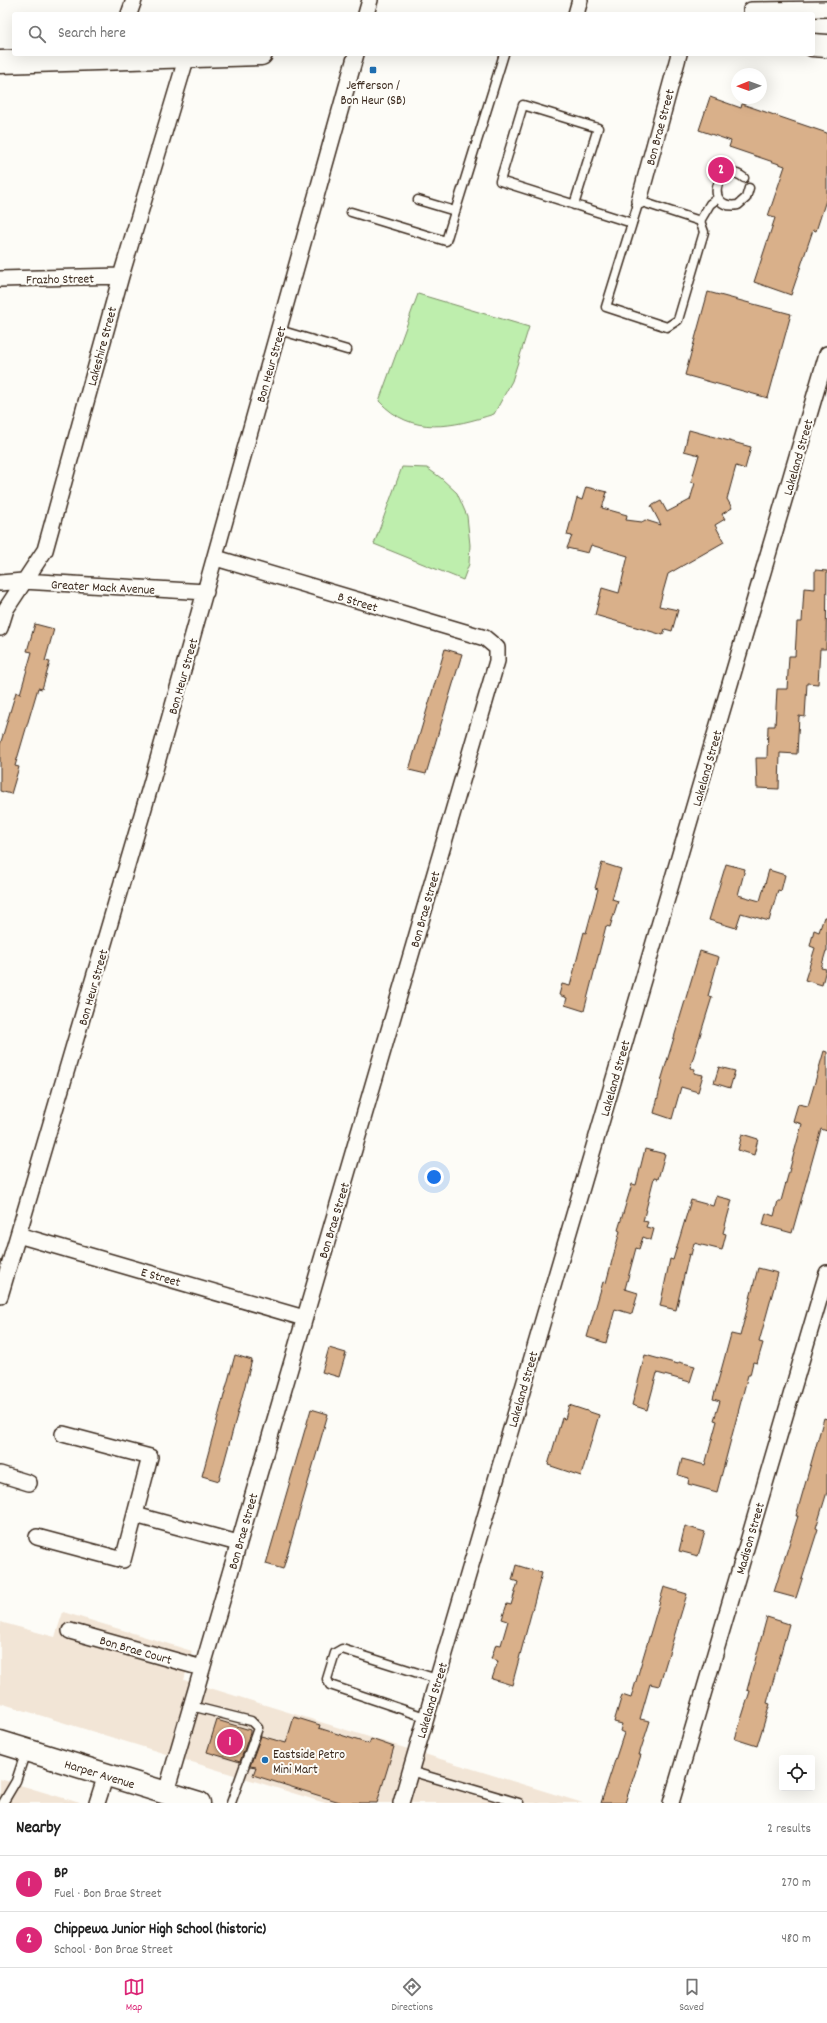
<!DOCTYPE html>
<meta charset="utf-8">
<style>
:root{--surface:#fff;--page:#f6f6f6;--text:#222;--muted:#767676;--line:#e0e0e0;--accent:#db2777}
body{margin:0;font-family:Dekko,sans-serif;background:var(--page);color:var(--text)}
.controls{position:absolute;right:12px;bottom:12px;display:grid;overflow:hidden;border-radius:4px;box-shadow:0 4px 16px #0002}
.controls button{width:36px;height:36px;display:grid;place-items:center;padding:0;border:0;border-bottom:1px solid var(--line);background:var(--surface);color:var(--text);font:20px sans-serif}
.compass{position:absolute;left:731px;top:68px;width:36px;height:36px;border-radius:50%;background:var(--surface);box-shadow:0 4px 16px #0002;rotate:269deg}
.you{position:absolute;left:434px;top:1177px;width:14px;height:14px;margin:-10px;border:3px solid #fff;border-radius:50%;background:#1a73e8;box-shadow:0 0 0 6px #1a73e833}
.badge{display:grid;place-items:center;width:26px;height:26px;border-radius:50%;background:var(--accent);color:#fff;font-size:13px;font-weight:700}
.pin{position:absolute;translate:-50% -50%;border:2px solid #fff;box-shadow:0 1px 4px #0006}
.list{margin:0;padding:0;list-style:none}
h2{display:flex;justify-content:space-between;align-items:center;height:52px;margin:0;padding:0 16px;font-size:17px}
h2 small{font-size:13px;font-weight:400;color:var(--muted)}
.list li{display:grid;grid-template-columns:26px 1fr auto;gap:12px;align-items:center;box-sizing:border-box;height:56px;padding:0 16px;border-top:1px solid var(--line)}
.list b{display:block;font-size:15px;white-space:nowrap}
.list p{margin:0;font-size:13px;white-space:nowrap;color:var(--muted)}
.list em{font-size:13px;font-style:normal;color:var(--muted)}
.icon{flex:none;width:22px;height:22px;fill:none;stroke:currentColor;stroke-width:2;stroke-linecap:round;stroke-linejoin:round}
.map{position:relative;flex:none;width:827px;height:1803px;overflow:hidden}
.search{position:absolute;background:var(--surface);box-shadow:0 4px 16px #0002;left:12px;right:12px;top:12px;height:44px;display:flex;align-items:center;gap:10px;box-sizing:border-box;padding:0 14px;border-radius:4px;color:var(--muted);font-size:15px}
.sheet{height:164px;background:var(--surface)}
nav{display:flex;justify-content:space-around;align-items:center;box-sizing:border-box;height:56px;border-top:1px solid var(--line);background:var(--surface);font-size:11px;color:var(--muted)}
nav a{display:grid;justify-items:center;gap:2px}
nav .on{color:var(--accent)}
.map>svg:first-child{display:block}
.built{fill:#f2e5d6}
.green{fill:#beeead;stroke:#7c8c66}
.building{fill:#d9b08a;stroke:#3b2a1e}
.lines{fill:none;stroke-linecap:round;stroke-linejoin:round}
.service-casing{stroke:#3b2a1e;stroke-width:11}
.minor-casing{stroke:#3b2a1e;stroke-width:18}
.secondary-casing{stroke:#3b2a1e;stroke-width:25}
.service{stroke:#fdfcf7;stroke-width:8}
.minor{stroke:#fdfcf7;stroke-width:15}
.secondary{stroke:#fdfcf7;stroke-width:22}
.poi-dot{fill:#1f6fb2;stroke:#fdfcf7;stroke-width:1.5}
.labels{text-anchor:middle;stroke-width:4;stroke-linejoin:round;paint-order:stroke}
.poi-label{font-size:13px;fill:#3b2a1e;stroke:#fdfcf7}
.street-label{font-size:13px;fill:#3b2a1e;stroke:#fdfcf7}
</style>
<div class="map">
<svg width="827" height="1803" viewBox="0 0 827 1803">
<rect width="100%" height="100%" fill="#fdfcf7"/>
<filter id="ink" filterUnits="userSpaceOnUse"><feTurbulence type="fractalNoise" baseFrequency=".025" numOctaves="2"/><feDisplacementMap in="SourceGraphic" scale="8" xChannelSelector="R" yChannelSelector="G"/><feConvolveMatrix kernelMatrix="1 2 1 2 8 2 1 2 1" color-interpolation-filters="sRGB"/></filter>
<g filter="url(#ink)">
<path class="built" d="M63,1612L192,1651L184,1680L583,1803H325L0,1703V1622L55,1637Z
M0,1779L80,1803H0Z"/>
<path class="green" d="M418,294L529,327L512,381L494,414C453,427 412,437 379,401Z
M402,467L427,468L441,478L457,493L467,516L470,545L469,564L463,580L374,544Z"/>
<path class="building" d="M710,97L741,108L742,104L827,133V197L816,231L813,230L791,295L754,282L775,218L768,216L785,166L729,147L731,141L699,130Z
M708,292L791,314L768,398L685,375Z
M689,430L751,447L745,469L736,466L727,499L732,508L722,514L725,519L715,525L724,542L668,574L659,606L678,610L672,631L665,629L663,635L595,615L602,588L619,593L628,556L591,545L588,553L567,548L572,536L567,535L577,498L582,500L586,487L607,492L602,508L627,515L626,520L642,522L645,520L661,525L651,506L661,501L667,512L690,500L695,483L691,482L699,455L684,451Z
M815,570L827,571L826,649H820L818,684L807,683L805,717L799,716L797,754L780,753L779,789L757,788L756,758H767L768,726H775L777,689H787L789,656H795L797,622H802L804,588L815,589Z
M35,624L54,629L45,661L50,662L42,689L38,688L15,766L19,767L11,794L0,791V745L16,692L20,694L32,652L27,651Z
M445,649L462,654L426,774L409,770Z
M602,863L621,869L612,899L618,901L610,927L606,926L584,1011L565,1005L567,998L559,995L562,984L570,986L584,932L586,933L598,889L595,888Z
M726,864L745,869L738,895L760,901L769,870L785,875L781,891L778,890L769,921L741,913L736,928L709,920Z
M824,917H827V951H826L821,968L826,969L822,985L805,980L815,948L810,946L814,930L819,932Z
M700,951L719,957L708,996L712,997L690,1068L695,1069L694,1073L703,1075L698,1092L681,1087L672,1119L654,1113L662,1081H661Z
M824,1051L827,1052V1131L821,1129L792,1233L763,1225L766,1213L774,1216L778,1201H781L802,1124L793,1121L798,1104L808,1106Z
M719,1067L735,1071L730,1088L714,1083Z
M742,1134L758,1139L754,1155L738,1150Z
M645,1149L665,1154L658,1179L654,1178L643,1221L648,1222L646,1227L654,1229L651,1240L643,1237L639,1249L636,1248L625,1289L638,1293L632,1314L615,1309L606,1343L587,1337L603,1282L606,1283L620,1231L618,1230L632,1184L636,1185Z
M716,1196L732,1200L723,1233L726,1234L722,1250L694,1243L691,1255L689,1254L676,1310L660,1306L670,1259L673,1260L691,1200L713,1206Z
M758,1268L778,1273L759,1342L763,1343L757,1363L753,1362L750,1375H748L717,1492L688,1484L689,1478L678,1475L682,1459L705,1465L717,1421L714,1420L720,1401L713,1399L722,1367L731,1334L740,1336Z
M329,1348L346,1353L339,1377L322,1372Z
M235,1355L252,1360L219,1481L202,1476Z
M645,1355L678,1364L679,1362L695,1366L690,1382L657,1373L647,1410L632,1405Z
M569,1405L599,1415L581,1476L548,1465L562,1418L565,1419Z
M311,1409L328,1414L283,1569L266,1564Z
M824,1418L827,1419V1492L816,1528L818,1529L796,1598L774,1592L798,1516H796Z
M685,1526L705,1532L698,1556L679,1551Z
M516,1565L542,1573L512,1685L492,1679L498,1661L491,1659L496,1644L501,1645L508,1621L502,1619L507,1604L511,1605L518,1582L512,1580Z
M664,1587L687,1594L659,1686L650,1684L640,1719L650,1721L639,1755H641L625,1803H601L624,1733L620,1731L622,1724L614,1722L622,1695L631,1698Z
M767,1617L789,1624L767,1703L770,1704L757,1746L735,1739L750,1691L747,1690Z
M294,1717L320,1725L319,1728L369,1744L371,1739L394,1747L377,1803H343L253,1775L256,1767L250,1766L261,1736L286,1743Z
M217,1720L250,1730V1733L240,1762L207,1752Z"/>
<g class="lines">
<defs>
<path id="service" d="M744,178C717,157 702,211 738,205L746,198L749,188
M418,200L455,211
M639,201L700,221L704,232L678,320L667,327L606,307Z
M574,205L598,128L523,105L500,181L632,223
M351,212L446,241L504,54
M700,221L710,204L718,198
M279,330L347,350
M191,1706L251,1721L258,1728L231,1803
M425,1717L330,1685L327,1679L335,1653L342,1649L437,1679
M410,1771L519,1803
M3,1803L16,1781L26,1751"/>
<path id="minor" d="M751,10L827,9
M129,14L134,0
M366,14L370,0
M576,14L580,0
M639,201L679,54
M0,279L121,276
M0,583L23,581L206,592
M0,628L6,609L45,550L121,276L187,56
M18,1235L304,1318
M0,1296L151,784L356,54
M0,1474L29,1483
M135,1515L238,1543
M37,1537L123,1560L150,1457L63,1434
M70,1631L202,1668
M166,1792L497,661V648L485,638L216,558
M97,1803L106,1775
M401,1803L827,354
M671,1803L827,1273"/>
<path id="secondary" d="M813,45L827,46
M0,62L261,54
M0,1742L199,1803"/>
</defs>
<use href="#service" class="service-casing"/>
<use href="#minor" class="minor-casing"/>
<use href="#secondary" class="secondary-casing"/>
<use href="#service" class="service"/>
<use href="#minor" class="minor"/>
<use href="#secondary" class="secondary"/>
</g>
</g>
<g class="poi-dot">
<rect x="369" y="66" width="8" height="8" rx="2"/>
<circle cx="265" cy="1760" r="4"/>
</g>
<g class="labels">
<g class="poi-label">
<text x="373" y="89">Jefferson /<tspan x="373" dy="15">Bon Heur (SB)</tspan></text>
<text x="273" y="1758" text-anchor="start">Eastside Petro<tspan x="273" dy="15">Mini Mart</tspan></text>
</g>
<g class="street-label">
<text transform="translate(659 127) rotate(-75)" y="5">Bon Brae Street</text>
<text transform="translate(60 278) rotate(-1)" y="5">Frazho Street</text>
<text transform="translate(101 346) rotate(-75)" y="5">Lakeshire Street</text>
<text transform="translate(270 364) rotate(-74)" y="5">Bon Heur Street</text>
<text transform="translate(797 457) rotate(-74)" y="5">Lakeland Street</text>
<text transform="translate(103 586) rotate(3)" y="5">Greater Mack Avenue</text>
<text transform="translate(358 601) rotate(17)" y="5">B Street</text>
<text transform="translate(182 676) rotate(-74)" y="5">Bon Heur Street</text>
<text transform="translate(706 768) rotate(-74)" y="5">Lakeland Street</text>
<text transform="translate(424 909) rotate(-74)" y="5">Bon Brae Street</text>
<text transform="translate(92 987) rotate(-74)" y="5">Bon Heur Street</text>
<text transform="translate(614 1078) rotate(-74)" y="5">Lakeland Street</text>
<text transform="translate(333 1220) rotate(-73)" y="5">Bon Brae Street</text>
<text transform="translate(161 1276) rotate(16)" y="5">E Street</text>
<text transform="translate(522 1389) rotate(-74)" y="5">Lakeland Street</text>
<text transform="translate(242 1531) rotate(-74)" y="5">Bon Brae Street</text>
<text transform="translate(749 1538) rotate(-74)" y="5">Madison Street</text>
<text transform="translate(136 1649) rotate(16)" y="5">Bon Brae Court</text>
<text transform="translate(431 1700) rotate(-73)" y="5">Lakeland Street</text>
<text transform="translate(100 1773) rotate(17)" y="5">Harper Avenue</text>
</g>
</g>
</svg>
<div class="controls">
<button><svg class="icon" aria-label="locate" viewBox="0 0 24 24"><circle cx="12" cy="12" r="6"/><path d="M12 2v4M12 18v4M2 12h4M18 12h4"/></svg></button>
</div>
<svg class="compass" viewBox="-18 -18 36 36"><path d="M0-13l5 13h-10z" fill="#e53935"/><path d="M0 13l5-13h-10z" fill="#767676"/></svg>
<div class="you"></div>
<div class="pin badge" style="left:230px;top:1742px">1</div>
<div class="pin badge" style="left:721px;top:170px">2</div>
<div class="search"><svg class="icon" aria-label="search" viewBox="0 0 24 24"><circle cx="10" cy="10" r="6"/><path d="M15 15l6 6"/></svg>Search here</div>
</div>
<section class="sheet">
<h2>Nearby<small>2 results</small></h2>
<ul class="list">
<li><span class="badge">1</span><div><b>BP</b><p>Fuel · Bon Brae Street</p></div><em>270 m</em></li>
<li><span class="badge">2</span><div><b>Chippewa Junior High School (historic)</b><p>School · Bon Brae Street</p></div><em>480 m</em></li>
</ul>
</section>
<nav>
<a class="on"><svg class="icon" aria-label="map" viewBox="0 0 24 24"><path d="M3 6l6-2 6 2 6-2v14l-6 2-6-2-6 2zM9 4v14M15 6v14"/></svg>Map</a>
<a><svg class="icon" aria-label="directions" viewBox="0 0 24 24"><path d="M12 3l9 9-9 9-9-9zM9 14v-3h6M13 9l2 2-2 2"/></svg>Directions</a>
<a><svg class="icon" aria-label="saved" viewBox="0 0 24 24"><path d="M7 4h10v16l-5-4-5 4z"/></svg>Saved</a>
</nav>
